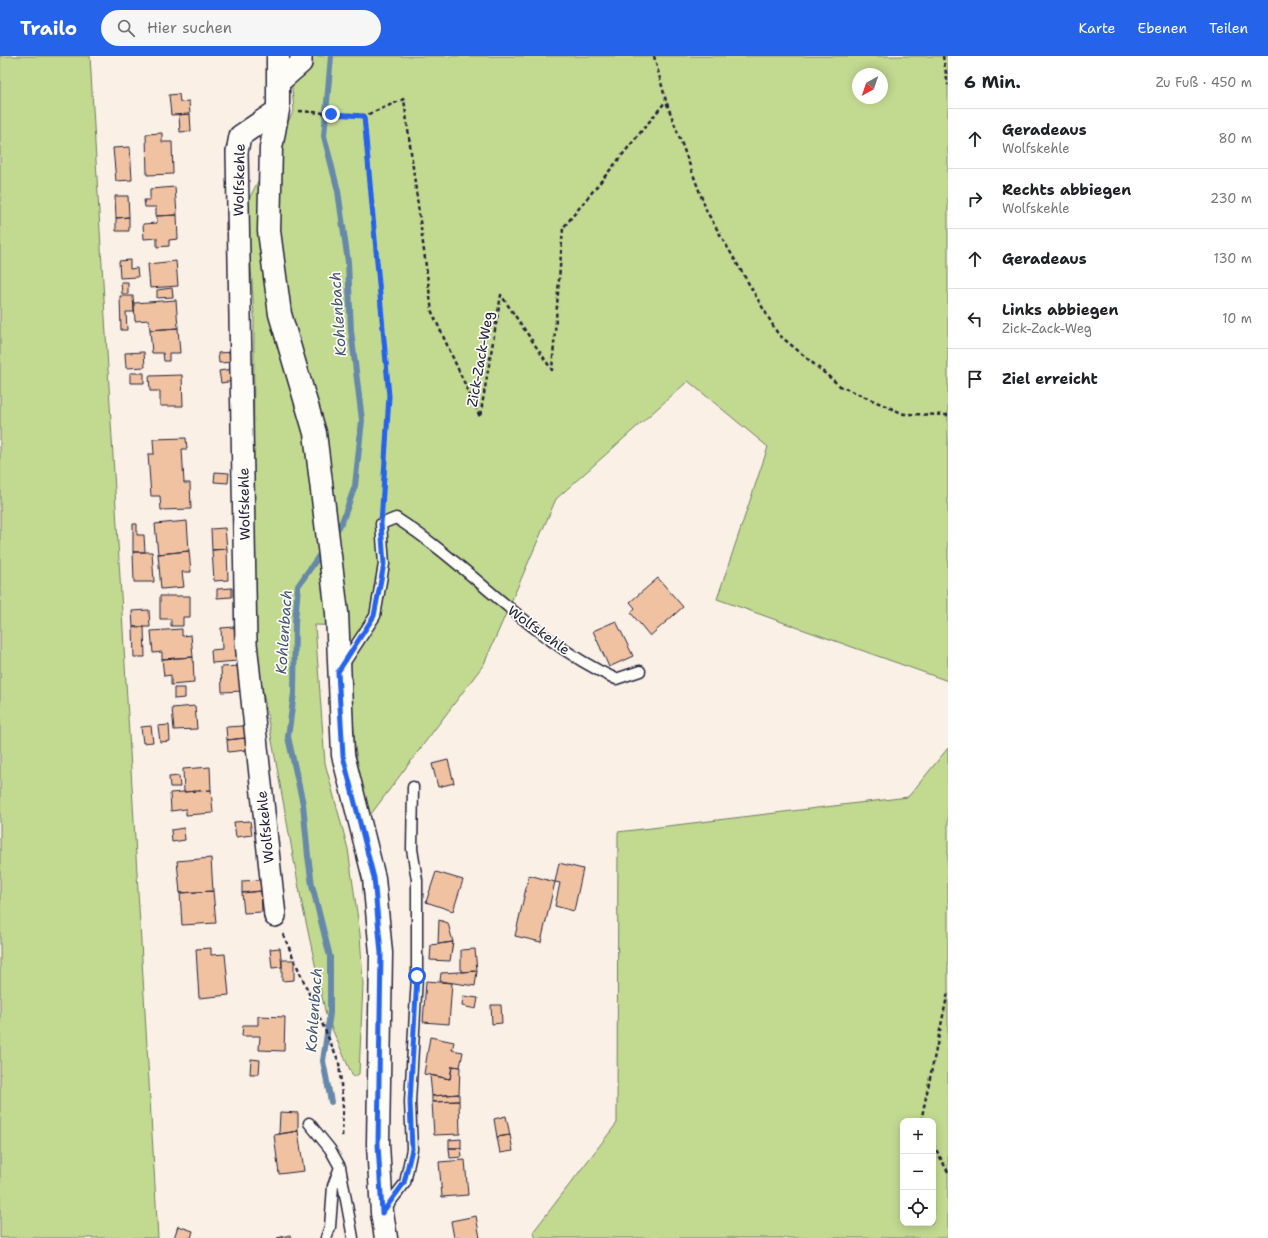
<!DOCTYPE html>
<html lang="de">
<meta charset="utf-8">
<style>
:root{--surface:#fff;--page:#f6f6f6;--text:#202124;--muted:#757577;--line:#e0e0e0;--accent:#2563eb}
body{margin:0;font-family:"Shantell Sans",sans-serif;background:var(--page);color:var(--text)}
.controls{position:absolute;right:12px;bottom:12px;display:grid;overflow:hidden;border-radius:8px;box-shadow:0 2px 10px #0003}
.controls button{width:36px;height:36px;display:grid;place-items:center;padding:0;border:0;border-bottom:1px solid var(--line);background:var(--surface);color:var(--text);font:20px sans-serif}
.compass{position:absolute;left:852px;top:12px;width:36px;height:36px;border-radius:50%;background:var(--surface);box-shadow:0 2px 10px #0003;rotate:220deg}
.stop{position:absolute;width:12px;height:12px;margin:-9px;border:3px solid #2563eb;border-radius:50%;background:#fff}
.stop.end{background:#2563eb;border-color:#fff;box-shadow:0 1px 4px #0008}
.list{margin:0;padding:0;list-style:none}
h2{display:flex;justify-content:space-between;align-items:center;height:52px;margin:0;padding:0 16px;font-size:17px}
h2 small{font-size:13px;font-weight:400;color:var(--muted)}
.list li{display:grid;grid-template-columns:26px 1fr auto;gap:12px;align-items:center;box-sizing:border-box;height:60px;padding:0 16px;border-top:1px solid var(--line)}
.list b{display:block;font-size:15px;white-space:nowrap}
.list p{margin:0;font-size:13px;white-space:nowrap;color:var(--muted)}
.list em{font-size:13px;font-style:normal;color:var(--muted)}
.icon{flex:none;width:22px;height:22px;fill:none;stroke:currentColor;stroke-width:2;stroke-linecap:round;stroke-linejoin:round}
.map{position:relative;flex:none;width:948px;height:1182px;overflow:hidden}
header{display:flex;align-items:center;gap:24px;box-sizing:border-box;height:56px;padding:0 20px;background:var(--accent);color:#fff}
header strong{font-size:19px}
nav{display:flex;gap:22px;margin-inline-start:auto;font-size:14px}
.search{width:280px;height:36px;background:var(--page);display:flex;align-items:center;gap:10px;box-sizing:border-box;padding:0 14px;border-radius:22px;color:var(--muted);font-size:15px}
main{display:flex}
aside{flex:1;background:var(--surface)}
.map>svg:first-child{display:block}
.green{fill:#c2d990;stroke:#727e66;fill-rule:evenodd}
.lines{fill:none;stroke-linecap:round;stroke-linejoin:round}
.stream{stroke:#6689a9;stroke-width:6}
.building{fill:#f1c2a1;stroke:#22223b}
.lane-casing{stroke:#22223b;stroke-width:13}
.street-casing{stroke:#22223b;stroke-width:24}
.secondary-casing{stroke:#22223b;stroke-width:25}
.path{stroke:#22223b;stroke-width:2.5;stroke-dasharray:4 3;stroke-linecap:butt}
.lane{stroke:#fdfcf7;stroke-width:10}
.street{stroke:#fdfcf7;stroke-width:21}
.secondary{stroke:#fdfcf7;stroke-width:22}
.route{stroke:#2563eb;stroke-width:5}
.labels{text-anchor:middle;stroke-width:3.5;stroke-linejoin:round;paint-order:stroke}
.street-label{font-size:14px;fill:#22223b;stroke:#fdfcf7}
.water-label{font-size:15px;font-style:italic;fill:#445572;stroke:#fdfcf7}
</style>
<header>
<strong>Trailo</strong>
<div class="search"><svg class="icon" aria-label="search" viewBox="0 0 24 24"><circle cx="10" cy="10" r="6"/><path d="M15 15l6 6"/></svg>Hier suchen</div>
<nav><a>Karte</a><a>Ebenen</a><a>Teilen</a></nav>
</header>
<main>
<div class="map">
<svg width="948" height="1182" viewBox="0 0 948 1182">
<rect width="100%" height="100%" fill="#fbf0e6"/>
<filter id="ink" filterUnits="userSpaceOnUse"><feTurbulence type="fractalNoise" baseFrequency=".025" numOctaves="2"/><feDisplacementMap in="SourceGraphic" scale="8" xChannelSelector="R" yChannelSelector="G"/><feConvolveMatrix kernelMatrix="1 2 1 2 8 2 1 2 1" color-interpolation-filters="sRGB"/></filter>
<g filter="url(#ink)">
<path class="green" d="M0,0H90L158,1182H0Z
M289,0H948V625L717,543L768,391L688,325L556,443L484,608L368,762L355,692L347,570L315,569L325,707L348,793L360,878L363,928L359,1018L353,1021L326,959L301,843L253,581L254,260L247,147L294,54ZM858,18H882V42H858Z
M948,692V1182H536L533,1176L617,1067L618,776L908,741ZM903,1065H933V1167H903Z"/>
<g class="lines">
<path class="stream" d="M331,0L324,80L338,135L348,206L351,275L362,364L355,430L342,466L333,480
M323,494L298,530L295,566L294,637L288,681L303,748L308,800L312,829L330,901V957L323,1005L331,1046"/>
</g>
<path class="building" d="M179,38L180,46L189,45L190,58L171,59L169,39Z
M190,58L191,75L180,76L179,59Z
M162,77V86H172L173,118L147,119L146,78Z
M130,91L132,124L116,125L113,92Z
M175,131L177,159L156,160V151H145L144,144H150V133Z
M115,140H128L129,161L116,162Z
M177,159L178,183L169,184V190L157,191V182L144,183L143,168L157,167L156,160Z
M129,161V175H116V162Z
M226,166H237V175H226Z
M130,204V213L137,212L138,221L120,222L119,205Z
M176,205L178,230L150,232L148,208Z
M121,226H128V238H122Z
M172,232L173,241L157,242V234Z
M120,240H133L134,256H126L127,274H121Z
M176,244L178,272L150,274L149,264L135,265L134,247Z
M178,272L180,297H169V305H164L163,297H152L150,274Z
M144,296L145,311L126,312L125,297Z
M233,296L234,306L219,307L218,297Z
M233,313L234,325L221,327L219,315Z
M130,317H144V327H130Z
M182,319L183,350H160V335H150L149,320Z
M186,382L187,393H182L184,427H190L191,453L161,454L160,440H151L148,398H154L153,383Z
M215,416L229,417L228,427L214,426Z
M187,465L189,495L158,498L155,468Z
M133,468H137V479H144L145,496H133Z
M225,472L227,493L212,494L211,473Z
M227,493L228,524L214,525L212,494Z
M189,495L191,516H182L184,531L161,533L158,498Z
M133,496H152L154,526H134Z
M658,522L683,551L650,580L631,557L635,552L630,546Z
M232,532V541L217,542V533Z
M160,540H190V561H183V570H171V563H160Z
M149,554L150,571H133L132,555Z
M616,565L633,600L609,611L593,575Z
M133,571H144L145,601H134Z
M234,571L238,605L212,607L211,594L222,593L221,572Z
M182,573V580L191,579L193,601L162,603V596L153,597L151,575Z
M193,601L194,627L171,629V619L164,620L162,603Z
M241,610L243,635L222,636L221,611Z
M174,632H185V642L174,643Z
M195,650L197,673L174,674L172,652Z
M169,669L170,685L160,686L158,670Z
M151,670L153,686L143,687L141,671Z
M244,670L245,682L227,684L226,671Z
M245,682L246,694L228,696L227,684Z
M448,704L454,727L438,731L432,708Z
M210,711L211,734L184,736L183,713Z
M179,720L180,731H170L169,721Z
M211,734L213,757L186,759V753L171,755L170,737Z
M250,765L252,779L236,781L234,766Z
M184,772L185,784L172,786L171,774Z
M211,802L213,835L180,837L177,805Z
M559,807L583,813L574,855L555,850L560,827L555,826Z
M436,816L463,824L453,855L426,846Z
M529,819L555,826L541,886L515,880Z
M260,824L261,835L242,837V825Z
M213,835L216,867L182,869L180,837Z
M261,835L262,856L244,857L242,837Z
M439,864L448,867L453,886L438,888Z
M453,886L450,905L430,904L431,889Z
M211,892V899L225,898L229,939L199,942L196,893Z
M280,892L282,911L272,912L270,893Z
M475,893L477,915L461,916V894Z
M282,904H294V924L282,925Z
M477,915L475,930L440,925L441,917Z
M426,925L452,927L449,968L423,966Z
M463,940L478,942L476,953L462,950Z
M491,949H501L502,967L492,968Z
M258,960L285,961L284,995L259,994L260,980H242L243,969H258Z
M430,981L454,986L452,994L463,996L460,1011L452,1010L450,1023L424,1018Z
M251,1003L260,1004L259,1018H250Z
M452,1010L460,1011L459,1038L432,1040L430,1019L450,1023Z
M459,1038V1045L432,1046V1040Z
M459,1045L460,1078L434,1079L432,1046Z
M280,1056L298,1057V1075L279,1078Z
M506,1060L510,1079L497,1081L494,1063Z
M298,1075L304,1115L279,1118L274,1079Z
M510,1079L513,1095L500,1097L497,1081Z
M461,1083V1092H449V1084Z
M449,1092H461L462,1101L450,1102Z
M465,1104L468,1139L442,1141L439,1106Z
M476,1160L480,1182H454L451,1165Z
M178,1170L193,1175L191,1182H174Z
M290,1179L291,1182H277Z"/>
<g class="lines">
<defs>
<path id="lane" d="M343,609L375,560L384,508L381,468L396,462C472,511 532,585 616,623L640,615
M309,1067L330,1093L340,1111L353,1182
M384,1154L405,1127L412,1093L410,1046L417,920V824L412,793L413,731
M326,1182L330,1171L333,1130L340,1111"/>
<path id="street" d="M278,27L301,7V0
M275,860L246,587L237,96L240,80L278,54"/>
<path id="secondary" d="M278,0V54L271,92L269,175L280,258L315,377L337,557L343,699L374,822L381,897L378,1088L382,1157L386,1182"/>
</defs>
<use href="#lane" class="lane-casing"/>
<use href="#street" class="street-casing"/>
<use href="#secondary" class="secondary-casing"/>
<path class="path" d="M654,0L666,45L707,156L778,278L840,330L904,358L948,359
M943,0L948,29
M299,55L364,60L404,43L432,256L480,361L501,239L552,314L563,172L666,45
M364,60L389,340L382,452
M283,878L339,1006L343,1051L342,1083
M921,1065L948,936
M933,1088L948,1116"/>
<use href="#lane" class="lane"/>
<use href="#street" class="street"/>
<use href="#secondary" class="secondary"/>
</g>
</g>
<g class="lines" filter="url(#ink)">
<path class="route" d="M331,58L364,60L389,340L381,468L384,508L374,560L338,616L343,700L374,822L381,897L378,1088L382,1157L404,1127L412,1093L410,1046L417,920"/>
</g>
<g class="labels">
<g class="street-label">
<text transform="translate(239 124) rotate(-89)" y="5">Wolfskehle</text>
<text transform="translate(480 303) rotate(-80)" y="5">Zick-Zack-Weg</text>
<text transform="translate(244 448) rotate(-91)" y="5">Wolfskehle</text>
<text transform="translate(539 574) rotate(36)" y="5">Wolfskehle</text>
<text transform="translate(265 771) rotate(-96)" y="5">Wolfskehle</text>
</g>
<g class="water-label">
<text transform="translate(338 258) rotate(-94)" y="5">Kohlenbach</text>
<text transform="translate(284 576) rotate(-86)" y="5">Kohlenbach</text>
<text transform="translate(314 954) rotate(-86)" y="5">Kohlenbach</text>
</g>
</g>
</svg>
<div class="controls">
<button>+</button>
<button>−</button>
<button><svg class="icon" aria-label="locate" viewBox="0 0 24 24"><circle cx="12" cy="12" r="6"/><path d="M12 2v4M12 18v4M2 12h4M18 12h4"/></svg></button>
</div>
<svg class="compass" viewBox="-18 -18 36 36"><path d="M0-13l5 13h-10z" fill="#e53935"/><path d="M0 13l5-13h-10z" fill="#757577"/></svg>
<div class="stop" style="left:417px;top:920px"></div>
<div class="stop end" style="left:331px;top:58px"></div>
</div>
<aside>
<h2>6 Min.<small>Zu Fuß · 450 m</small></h2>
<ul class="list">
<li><svg class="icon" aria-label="ahead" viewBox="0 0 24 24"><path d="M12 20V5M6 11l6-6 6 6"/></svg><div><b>Geradeaus</b><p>Wolfskehle</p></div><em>80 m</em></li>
<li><svg class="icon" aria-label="right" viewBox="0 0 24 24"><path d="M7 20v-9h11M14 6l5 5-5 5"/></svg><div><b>Rechts abbiegen</b><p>Wolfskehle</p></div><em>230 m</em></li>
<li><svg class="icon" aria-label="ahead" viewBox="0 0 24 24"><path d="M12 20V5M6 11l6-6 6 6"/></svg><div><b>Geradeaus</b></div><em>130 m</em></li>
<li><svg class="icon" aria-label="left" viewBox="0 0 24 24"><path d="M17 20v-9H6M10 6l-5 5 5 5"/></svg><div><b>Links abbiegen</b><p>Zick-Zack-Weg</p></div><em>10 m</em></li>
<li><svg class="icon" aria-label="arrive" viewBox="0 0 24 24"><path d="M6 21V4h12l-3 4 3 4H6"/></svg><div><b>Ziel erreicht</b></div></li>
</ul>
</aside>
</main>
